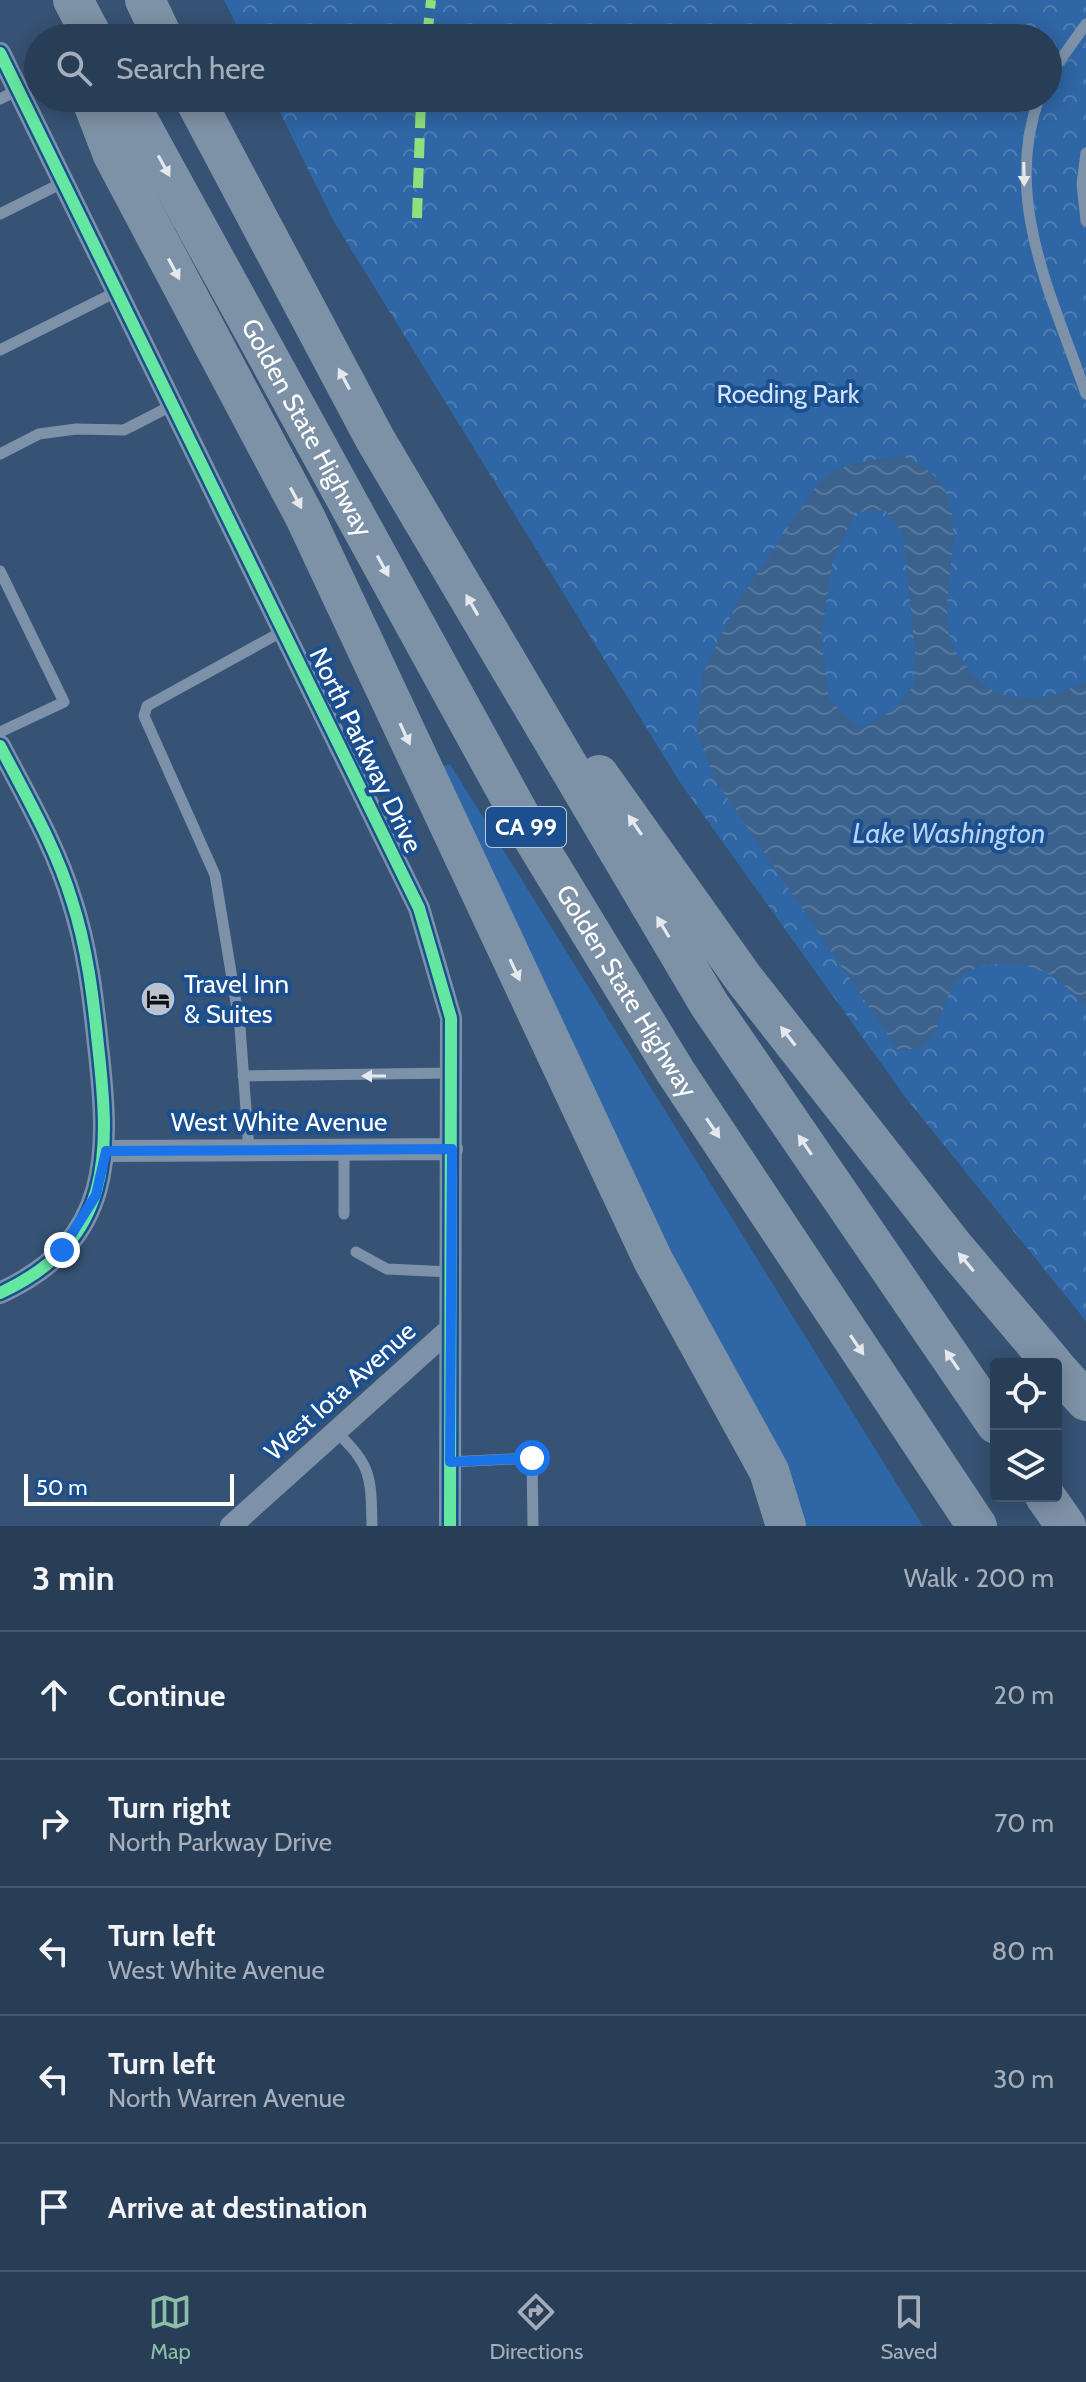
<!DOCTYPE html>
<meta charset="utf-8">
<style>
:root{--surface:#283e57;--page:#30455d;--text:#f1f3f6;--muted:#a5aeba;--line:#44576d;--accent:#8abfa5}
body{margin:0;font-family:Cabin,sans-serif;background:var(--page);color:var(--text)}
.controls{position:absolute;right:24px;bottom:24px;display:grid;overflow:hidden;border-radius:8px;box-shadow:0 4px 20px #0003}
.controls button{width:72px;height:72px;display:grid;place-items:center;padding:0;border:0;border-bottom:2px solid var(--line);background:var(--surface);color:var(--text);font:40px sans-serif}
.scale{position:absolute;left:24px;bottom:20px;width:210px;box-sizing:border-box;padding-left:8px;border:4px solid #fff;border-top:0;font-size:22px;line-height:28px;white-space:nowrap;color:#fff;-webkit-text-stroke:6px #1b4f8f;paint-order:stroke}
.stop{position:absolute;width:24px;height:24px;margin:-18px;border:6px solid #1a73e8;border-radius:50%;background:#fff}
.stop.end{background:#1a73e8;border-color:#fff;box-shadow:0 2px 8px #0008}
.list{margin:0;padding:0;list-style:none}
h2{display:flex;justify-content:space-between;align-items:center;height:104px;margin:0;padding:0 32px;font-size:34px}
h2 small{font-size:26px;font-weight:400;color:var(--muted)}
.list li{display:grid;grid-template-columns:52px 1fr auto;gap:24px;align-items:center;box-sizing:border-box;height:128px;padding:0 32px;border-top:2px solid var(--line)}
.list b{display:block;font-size:30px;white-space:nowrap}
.list p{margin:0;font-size:26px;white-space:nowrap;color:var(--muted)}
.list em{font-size:26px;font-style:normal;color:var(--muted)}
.icon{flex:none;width:44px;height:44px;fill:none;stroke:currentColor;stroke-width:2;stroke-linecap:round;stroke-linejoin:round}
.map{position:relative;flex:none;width:1086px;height:1526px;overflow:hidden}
.search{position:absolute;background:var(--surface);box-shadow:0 4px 20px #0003;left:24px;right:24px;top:24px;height:88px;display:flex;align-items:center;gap:20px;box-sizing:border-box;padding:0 28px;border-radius:44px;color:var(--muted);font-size:30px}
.sheet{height:744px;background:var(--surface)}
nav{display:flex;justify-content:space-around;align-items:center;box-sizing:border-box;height:112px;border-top:2px solid var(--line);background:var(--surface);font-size:22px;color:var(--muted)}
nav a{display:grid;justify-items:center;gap:4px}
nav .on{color:var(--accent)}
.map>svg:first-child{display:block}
.grass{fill:#2f66a5}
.park{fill:url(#park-crowns)}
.water{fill:url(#water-waves);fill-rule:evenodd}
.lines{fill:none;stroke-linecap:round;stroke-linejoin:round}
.lane{stroke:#7d92a8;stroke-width:11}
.street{stroke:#7d92a8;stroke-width:22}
.highway{stroke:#7e92a7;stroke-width:40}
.quiet{stroke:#8de07e;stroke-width:10;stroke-dasharray:20 10;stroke-linecap:butt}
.cycleway-casing{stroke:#1b4f8f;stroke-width:17}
.cycleway{stroke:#66e7a1;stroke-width:12}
.oneway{fill:#e5e9ed}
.oneway2{fill:#e5e9ee}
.route{stroke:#1a73e8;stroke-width:10}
.labels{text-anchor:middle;stroke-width:8;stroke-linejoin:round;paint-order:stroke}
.shield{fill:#1b4f8f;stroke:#bbcadd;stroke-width:2}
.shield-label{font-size:24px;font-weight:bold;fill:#fff}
.park-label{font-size:26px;fill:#cfe3fa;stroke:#1b4f8f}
.street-label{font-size:26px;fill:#fff;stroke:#1b4f8f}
.poi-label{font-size:26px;fill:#fff;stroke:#1b4f8f;text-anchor:start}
.water-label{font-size:28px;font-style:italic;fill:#b5d3f5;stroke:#1b4f8f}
</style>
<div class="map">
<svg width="1086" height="1526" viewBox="0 0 1086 1526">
<defs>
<pattern id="park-crowns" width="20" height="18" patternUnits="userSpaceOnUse" patternTransform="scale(2)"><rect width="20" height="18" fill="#2f66a5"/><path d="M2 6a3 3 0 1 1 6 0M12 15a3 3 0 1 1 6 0" fill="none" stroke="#4e7db2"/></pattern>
<pattern id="water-waves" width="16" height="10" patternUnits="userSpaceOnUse" patternTransform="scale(2)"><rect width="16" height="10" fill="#3b618d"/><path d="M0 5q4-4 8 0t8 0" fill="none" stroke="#58799e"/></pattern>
</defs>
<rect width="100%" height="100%" fill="#365274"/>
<path class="grass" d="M450,764L923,1526H796L422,773Z"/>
<path class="park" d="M224,0H1086V1321L906,1098L681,784L333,220L273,98H1048V38H243Z"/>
<path class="water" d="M901,456C987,486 938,570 949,634C951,647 962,661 970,671C1001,709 1046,702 1086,681V1008C1077,999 1069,989 1060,981C1036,962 978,954 957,981C944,998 942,1020 931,1038C923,1049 910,1050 898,1050L714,778L697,731L703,674L721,635L737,604L820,481C845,462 870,460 901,456ZM885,510L903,533L915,652L914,685L895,710L859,728L829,699L821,638L833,558L856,512Z"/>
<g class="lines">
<path class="lane" d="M1048,77L1086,24
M1039,98C1002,200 1053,298 1086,394
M0,99L18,90
M1086,153L1082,184L1086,221
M0,214L64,182
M0,350L118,291
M0,454L39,434L76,429L124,430L173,405
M0,571L64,702L0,732
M243,1076L452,1073
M249,1151L240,1027L215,875L144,716L147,706L283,631
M344,1214V1150
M356,1252L387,1269L451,1272
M336,1432C372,1464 371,1479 372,1526
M450,1462L532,1458L533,1526"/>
<path class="street" d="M0,53L419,908L451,1018L450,1526
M0,746C26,796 56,847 72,901C87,947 93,996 98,1045C110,1152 115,1240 0,1293
M106,1151L452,1149
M231,1526L450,1329"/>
<g class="highway">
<path d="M73,0L93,38"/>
<path d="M145,0L163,38"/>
<path d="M91,98L113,155L305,517L653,1260L769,1471L786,1526"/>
<path id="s1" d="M126,98L524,823L675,1071L977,1526"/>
<path d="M194,98L375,439L709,1004L996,1424"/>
<path d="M599,775L744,979L954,1247L1053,1364"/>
<path d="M1056,1368L1086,1401"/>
<path d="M1045,1496L1066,1526"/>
</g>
<path class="quiet" d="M427,38L431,0
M417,218L421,98"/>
<defs>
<path id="cycleway" d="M0,53L419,908L451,1018L450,1526
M0,746C26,796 56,847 72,901C87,947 93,996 98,1045C110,1152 115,1240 0,1293"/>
</defs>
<use href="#cycleway" class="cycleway-casing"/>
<use href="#cycleway" class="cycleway"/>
</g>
<defs><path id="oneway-solid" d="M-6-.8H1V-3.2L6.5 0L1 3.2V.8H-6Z" transform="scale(2)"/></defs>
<g class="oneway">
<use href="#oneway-solid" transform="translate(164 166) rotate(61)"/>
<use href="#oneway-solid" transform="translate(174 269) rotate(62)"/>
<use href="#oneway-solid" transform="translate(344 379) rotate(-118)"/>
<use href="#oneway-solid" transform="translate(296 498) rotate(62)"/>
<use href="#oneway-solid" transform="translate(383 566) rotate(61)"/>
<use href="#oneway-solid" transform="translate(472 605) rotate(-120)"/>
<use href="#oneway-solid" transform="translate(405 734) rotate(65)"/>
<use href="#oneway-solid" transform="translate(635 825) rotate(-124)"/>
<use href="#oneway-solid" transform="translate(663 927) rotate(-121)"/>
<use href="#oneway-solid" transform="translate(515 970) rotate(65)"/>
<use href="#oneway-solid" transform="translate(788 1036) rotate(-128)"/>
<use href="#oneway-solid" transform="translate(713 1128) rotate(56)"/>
<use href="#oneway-solid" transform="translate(805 1145) rotate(-124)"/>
<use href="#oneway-solid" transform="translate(966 1262) rotate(-130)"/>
<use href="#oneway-solid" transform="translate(857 1345) rotate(56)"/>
<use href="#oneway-solid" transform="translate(952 1360) rotate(-124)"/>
</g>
<g class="oneway2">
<use href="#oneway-solid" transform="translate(1024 174) rotate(89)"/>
<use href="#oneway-solid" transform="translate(374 1076) rotate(180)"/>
</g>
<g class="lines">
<path class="route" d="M62,1250L96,1195L106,1151L452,1149L450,1462L532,1458"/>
</g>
<defs>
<symbol id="hotel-disc" viewBox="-11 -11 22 22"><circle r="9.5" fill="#b9c2ce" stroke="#1b4f8f"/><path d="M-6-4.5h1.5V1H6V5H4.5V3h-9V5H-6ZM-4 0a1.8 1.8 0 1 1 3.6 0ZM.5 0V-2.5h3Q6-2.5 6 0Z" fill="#111"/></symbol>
</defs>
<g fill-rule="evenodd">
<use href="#hotel-disc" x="138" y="979" width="40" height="40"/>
</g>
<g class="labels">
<rect class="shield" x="486" y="807" width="80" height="40" rx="6"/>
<g class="shield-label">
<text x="526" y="835">CA 99</text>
</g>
<g class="park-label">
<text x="788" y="403">Roeding Park</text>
</g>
<g class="street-label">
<text dy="9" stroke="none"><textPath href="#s1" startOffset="376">Golden State Highway</textPath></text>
<text transform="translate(366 750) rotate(64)" y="9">North Parkway Drive</text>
<text dy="9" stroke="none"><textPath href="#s1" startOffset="1024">Golden State Highway</textPath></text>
<text x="279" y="1131">West White Avenue</text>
<text transform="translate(340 1391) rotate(-42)" y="9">West Iota Avenue</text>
</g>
<g class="poi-label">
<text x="184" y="993">Travel Inn<tspan x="184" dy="30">&amp; Suites</tspan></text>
</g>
<g class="water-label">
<text x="949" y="843">Lake Washington</text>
</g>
</g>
</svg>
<div class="controls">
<button><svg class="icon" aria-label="locate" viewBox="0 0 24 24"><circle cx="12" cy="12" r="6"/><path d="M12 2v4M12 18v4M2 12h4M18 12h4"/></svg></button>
<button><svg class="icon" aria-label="layers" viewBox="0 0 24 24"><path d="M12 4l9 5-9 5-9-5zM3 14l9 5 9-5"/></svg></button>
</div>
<div class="scale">50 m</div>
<div class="stop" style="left:532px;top:1458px"></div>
<div class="stop end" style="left:62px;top:1250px"></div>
<div class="search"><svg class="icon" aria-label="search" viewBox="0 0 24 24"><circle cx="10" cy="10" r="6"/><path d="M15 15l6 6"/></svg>Search here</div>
</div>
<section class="sheet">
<h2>3 min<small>Walk · 200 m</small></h2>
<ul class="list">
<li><svg class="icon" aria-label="ahead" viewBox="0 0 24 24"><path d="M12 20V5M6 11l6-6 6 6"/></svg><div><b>Continue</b></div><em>20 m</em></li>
<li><svg class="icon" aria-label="right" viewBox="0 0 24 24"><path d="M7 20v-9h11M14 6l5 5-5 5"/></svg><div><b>Turn right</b><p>North Parkway Drive</p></div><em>70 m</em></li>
<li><svg class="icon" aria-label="left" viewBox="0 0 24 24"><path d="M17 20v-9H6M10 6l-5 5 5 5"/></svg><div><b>Turn left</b><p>West White Avenue</p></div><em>80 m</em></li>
<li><svg class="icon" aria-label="left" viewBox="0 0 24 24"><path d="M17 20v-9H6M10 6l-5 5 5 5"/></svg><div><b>Turn left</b><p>North Warren Avenue</p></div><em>30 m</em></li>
<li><svg class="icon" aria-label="arrive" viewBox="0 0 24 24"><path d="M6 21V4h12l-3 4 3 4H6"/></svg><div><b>Arrive at destination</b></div></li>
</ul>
</section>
<nav>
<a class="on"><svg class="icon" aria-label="map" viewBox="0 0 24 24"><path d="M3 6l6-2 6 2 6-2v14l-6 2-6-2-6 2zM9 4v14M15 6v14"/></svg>Map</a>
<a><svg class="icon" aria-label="directions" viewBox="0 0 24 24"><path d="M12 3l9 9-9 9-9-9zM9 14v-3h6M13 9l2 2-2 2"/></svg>Directions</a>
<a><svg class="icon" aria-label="saved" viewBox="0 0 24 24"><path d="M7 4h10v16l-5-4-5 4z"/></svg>Saved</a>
</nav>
